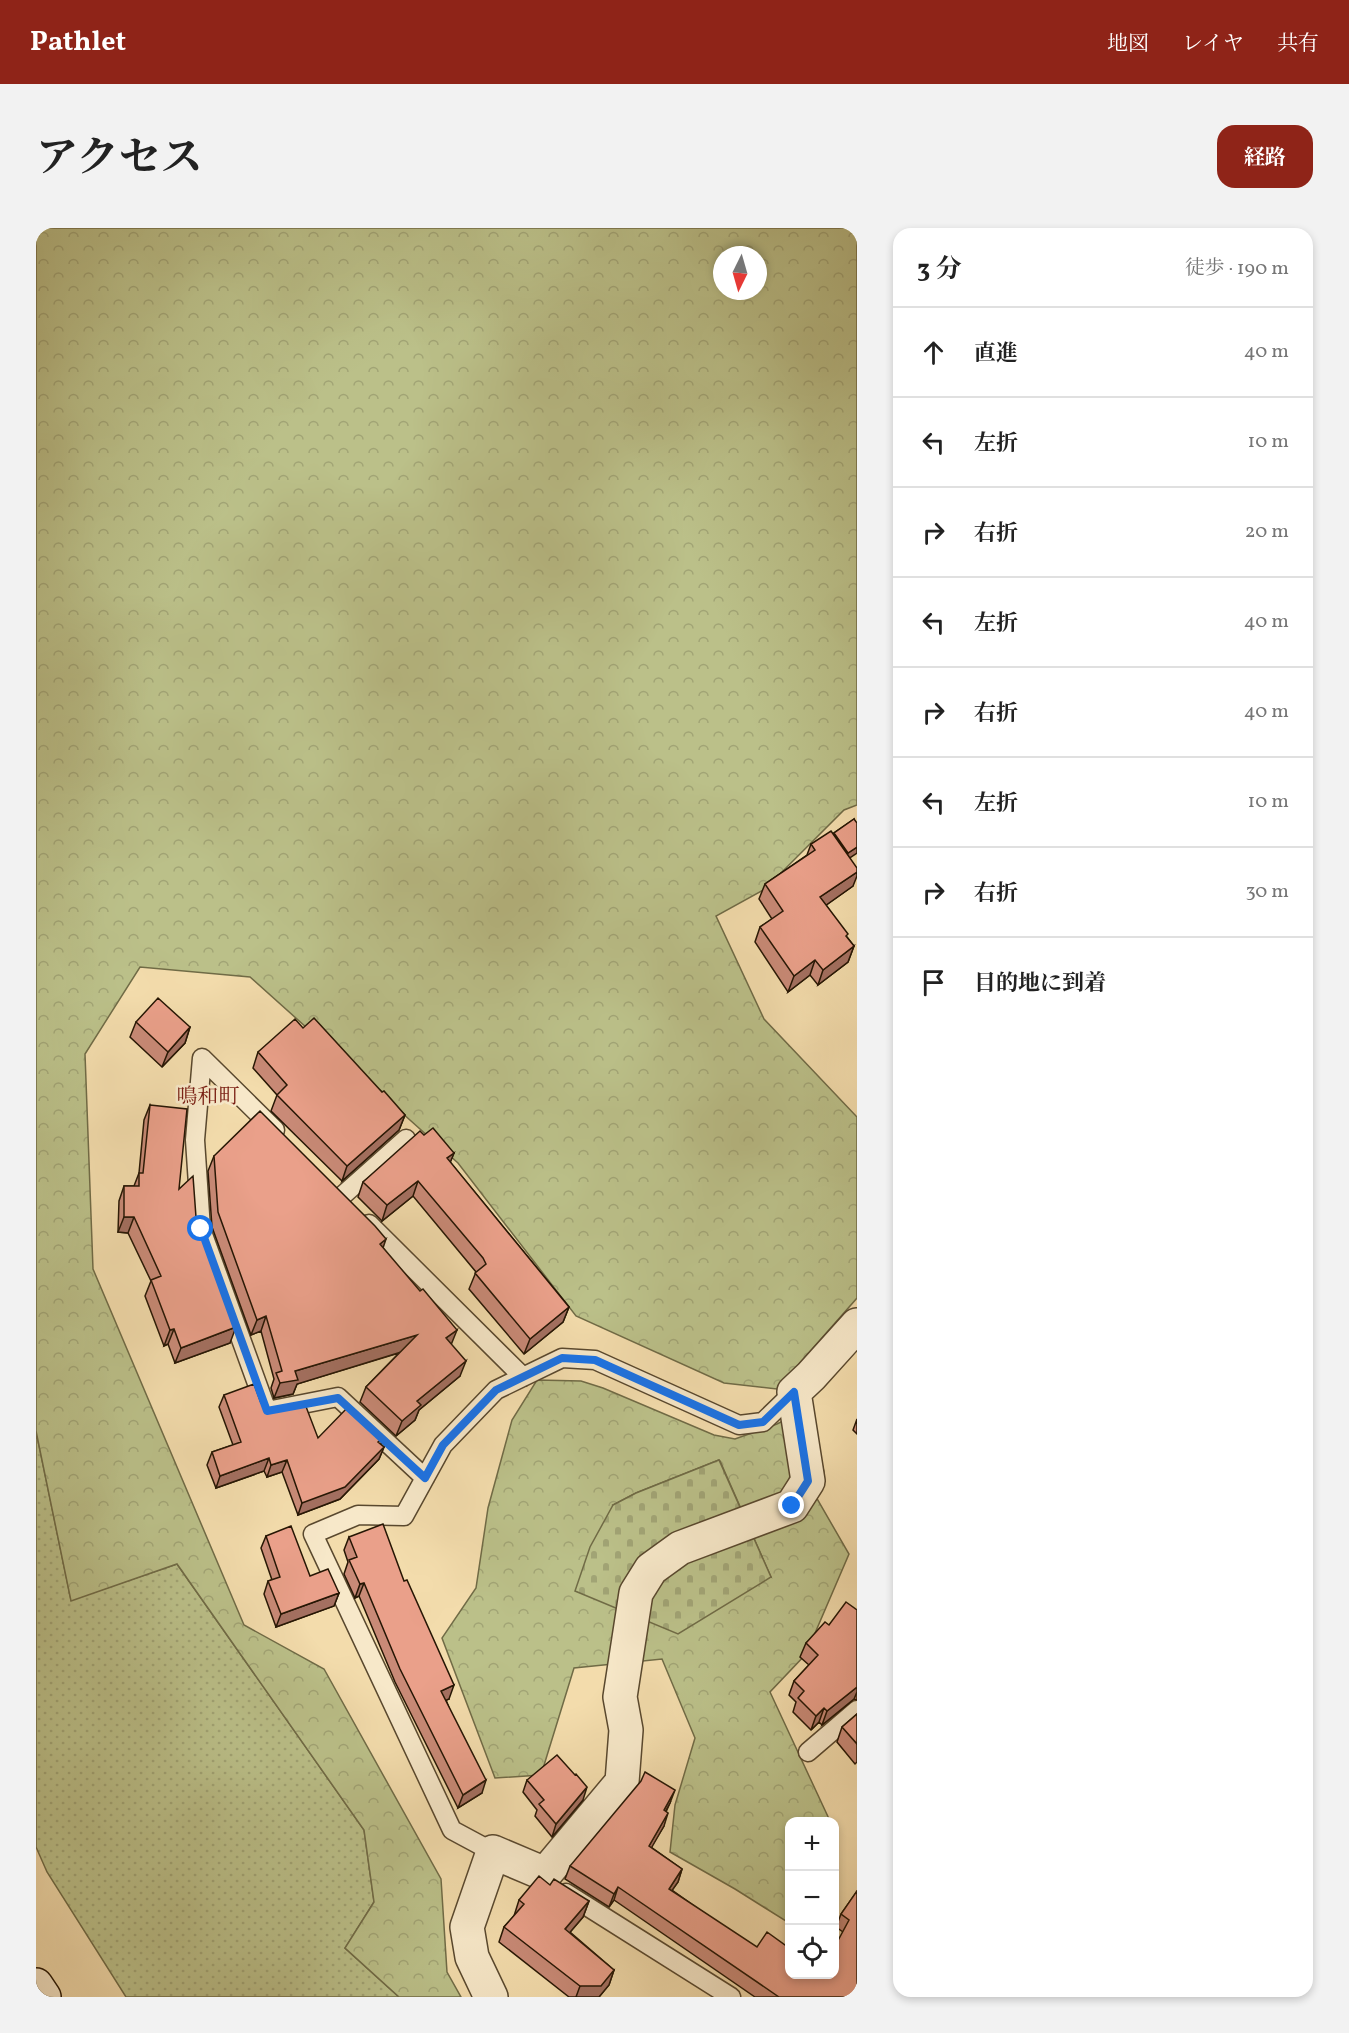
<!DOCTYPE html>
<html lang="ja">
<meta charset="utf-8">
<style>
:root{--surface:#fff;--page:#f2f2f2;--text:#222;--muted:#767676;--line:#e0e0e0;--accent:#8f2418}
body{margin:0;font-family:Vollkorn,"Noto Serif JP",serif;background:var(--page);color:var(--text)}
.controls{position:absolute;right:18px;bottom:18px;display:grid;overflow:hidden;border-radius:12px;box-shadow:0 3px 9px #0003}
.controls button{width:54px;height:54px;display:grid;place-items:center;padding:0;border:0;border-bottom:2px solid var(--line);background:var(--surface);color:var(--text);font:30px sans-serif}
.compass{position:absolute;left:677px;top:18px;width:54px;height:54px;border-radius:50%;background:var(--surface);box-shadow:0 3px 9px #0003;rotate:185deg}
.stop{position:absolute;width:18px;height:18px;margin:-14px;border:4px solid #1a73e8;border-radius:50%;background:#fff}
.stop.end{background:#1a73e8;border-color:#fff;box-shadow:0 2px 6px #0008}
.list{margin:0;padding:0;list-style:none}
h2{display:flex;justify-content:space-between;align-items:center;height:78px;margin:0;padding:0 24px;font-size:26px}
h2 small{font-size:20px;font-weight:400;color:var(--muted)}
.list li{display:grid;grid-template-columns:39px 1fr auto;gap:18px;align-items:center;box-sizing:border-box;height:90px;padding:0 24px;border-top:2px solid var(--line)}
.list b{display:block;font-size:22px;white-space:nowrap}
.list em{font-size:20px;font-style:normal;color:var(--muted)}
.icon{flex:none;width:33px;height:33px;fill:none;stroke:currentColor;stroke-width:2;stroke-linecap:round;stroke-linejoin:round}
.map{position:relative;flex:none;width:821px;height:1769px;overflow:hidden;border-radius:18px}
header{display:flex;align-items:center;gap:36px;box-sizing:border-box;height:84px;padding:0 30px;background:var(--accent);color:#fff}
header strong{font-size:28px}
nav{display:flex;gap:33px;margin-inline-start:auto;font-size:21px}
.intro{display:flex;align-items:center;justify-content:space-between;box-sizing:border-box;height:144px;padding:0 36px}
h1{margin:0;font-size:42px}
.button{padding:15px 27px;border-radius:18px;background:var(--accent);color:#fff;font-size:21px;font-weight:700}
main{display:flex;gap:36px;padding:0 36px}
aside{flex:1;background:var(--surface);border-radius:18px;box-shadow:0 3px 9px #0003}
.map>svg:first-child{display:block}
.grass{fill:url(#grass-dots);stroke:#706b46;stroke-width:1.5}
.forest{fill:url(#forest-crowns);stroke:#706b46;stroke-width:1.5;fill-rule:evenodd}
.cemetery{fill:url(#cemetery-stones);stroke:#706b46;stroke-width:1.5}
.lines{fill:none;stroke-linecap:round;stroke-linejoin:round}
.lane-casing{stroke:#59482e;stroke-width:21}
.street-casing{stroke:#59482e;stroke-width:36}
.secondary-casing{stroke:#261604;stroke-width:36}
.lane{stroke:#f7e8c9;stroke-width:18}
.street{stroke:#f7e8c9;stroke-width:33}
.secondary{stroke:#f7e8c9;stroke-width:33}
.wall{fill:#c98a77;stroke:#261604;stroke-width:1.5}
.shaded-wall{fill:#a47061;stroke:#261604;stroke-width:1.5}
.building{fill:#eaa08a;stroke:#261604;stroke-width:1.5}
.route{stroke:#1a73e8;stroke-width:8}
.labels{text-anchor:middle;stroke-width:5;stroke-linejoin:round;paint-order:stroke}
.quarter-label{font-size:21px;fill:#7a1f14;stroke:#f7e8c9}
</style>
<header>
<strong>Pathlet</strong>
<nav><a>地図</a><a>レイヤ</a><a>共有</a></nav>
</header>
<div class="intro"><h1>アクセス</h1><a class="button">経路</a></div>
<main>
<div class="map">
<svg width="821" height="1769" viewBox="0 0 821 1769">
<defs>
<pattern id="grass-dots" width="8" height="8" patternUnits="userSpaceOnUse" patternTransform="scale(1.5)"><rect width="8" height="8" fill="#bbc089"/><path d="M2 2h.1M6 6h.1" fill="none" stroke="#a1a475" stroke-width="1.8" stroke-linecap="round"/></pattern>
<pattern id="forest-crowns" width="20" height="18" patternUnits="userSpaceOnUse" patternTransform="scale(1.5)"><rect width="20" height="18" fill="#bbc089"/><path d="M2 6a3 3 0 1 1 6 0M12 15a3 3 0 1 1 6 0" fill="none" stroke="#a1a475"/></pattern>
<pattern id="cemetery-stones" width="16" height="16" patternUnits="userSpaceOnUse" patternTransform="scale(1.5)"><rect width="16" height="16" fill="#bbc089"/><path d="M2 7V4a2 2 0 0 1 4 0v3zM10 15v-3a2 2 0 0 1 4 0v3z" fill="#a1a475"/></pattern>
</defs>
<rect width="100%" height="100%" fill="#f3dcac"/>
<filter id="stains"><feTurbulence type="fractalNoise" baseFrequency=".00333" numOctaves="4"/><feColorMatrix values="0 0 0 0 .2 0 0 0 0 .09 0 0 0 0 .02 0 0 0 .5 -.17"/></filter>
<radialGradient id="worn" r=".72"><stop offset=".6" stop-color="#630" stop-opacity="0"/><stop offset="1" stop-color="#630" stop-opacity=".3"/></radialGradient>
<path class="grass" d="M0,1203L35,1372L141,1336L328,1602L338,1674L309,1720L363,1769H90L11,1644L0,1619Z"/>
<path class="forest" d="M0,0H821V577L808,582L729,661L680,688L728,791L821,889V1070L741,1161L688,1155L540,1088L422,935L214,749L104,739L49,826L57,1041L208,1397L288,1441L405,1651L411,1744L425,1769H363L309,1720L338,1674L328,1602L141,1336L35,1373L0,1203ZM686,27H722V63H686Z
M501,1152L545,1153L567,1160L678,1207L699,1211L741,1196L772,1180L788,1244L780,1269L813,1326L770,1426L734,1464L794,1593L754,1594L753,1695L699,1661L634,1624L639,1577L659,1510L626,1431L538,1440L505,1547L459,1550L406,1410L440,1360L452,1280L476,1192ZM683,1232L684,1233L735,1349L577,1277L600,1265Z"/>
<path class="cemetery" d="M683,1232L735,1349L642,1406L539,1363L554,1319L577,1277L600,1265Z"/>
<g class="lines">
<defs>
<path id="lane" d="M239,902L166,830L159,912L165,1001L231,1183L302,1169L389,1250
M306,968L370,911
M333,996L487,1149
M772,1524L821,1482
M457,1624L416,1602L277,1306L322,1287L368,1288L407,1217L460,1162L526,1130L559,1132L703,1197L727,1194L758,1164
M530,1665L695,1769"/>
<path id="street" d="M455,1769L436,1729L431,1699L457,1624L509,1646L586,1554L590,1502L584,1469L600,1365L615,1341L644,1320L756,1278L772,1253L758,1164L775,1148L821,1097"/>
<path id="secondary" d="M0,1757L8,1769"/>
</defs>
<use href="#lane" class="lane-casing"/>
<use href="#street" class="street-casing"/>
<use href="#secondary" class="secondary-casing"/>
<use href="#lane" class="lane"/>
<use href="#street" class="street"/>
<use href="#secondary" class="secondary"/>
</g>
<path class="wall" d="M818,591L814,630L817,658L790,677L811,709L818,718L812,734L782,757L774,747L752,764L719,714L724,699L736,691L723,671L729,656L771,627L775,616L798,606V605Z
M100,794L154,799L149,815L126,839L94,809Z
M267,800L346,864L369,887L363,902L306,953L235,883L241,867L217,840L222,824Z
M114,877L143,961L160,989L194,1115L139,1135L132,1116L128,1118L109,1068L115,1053L92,1005L82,1004L83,973L88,958H98L103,945L108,892Z
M388,907L418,925L414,934L533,1079L527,1094L488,1126L433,1061L440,1044L377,968L346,993L322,969L327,954Z
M178,928L347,1020L415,1116L424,1148L383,1182L379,1192L360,1208L324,1174L330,1159L363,1125L261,1156L257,1166L238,1170L235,1160L238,1151L225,1103L215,1107L176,999L172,943Z
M188,1167L225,1175L232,1181L282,1210H347L345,1216L348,1219L343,1231L304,1271L262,1287L246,1244L231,1249L228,1243L180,1260L171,1237L176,1224L197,1217L183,1179Z
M821,1191V1206L817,1202Z
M230,1308L274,1348L303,1365L298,1378L240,1399L228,1366L232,1353L236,1352L225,1320Z
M313,1309L413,1471L410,1472L446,1565L422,1580L359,1454L323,1368L319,1370L308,1346L312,1334L308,1322Z
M821,1382V1472L818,1471L786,1497L783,1494L775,1502L757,1484L760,1474L753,1467L758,1453L773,1437L764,1429L770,1415L793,1397Z
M821,1486V1534L819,1536L801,1514L806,1499Z
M491,1552L547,1572L516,1609L499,1588L501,1582L487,1564Z
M634,1575L630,1584L628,1598L615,1619L646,1641L642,1654L636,1662L753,1746H798L807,1704L800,1699L805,1686L821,1663V1769H719L578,1672L573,1679L529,1651L534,1638Z
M514,1657L553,1673L547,1689L534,1704L578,1742L573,1757L563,1769H533L463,1714L468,1699L478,1688L483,1672Z"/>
<path class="shaded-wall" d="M821,619V625L809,633L812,625Z
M821,644V648L817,658L779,685L784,669Z
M818,718L812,734L782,757L787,742Z
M779,732L774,747L752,764L758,748Z
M154,799L149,815L126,839L132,824Z
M369,887L363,902L306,953L311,938Z
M418,925L412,940L411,930Z
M382,953L377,968L346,993L351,977Z
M88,989H98L92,1005L82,1004Z
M350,1011L345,1026L344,1016Z
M533,1079L527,1094L488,1126L494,1111Z
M230,1088L225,1103L215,1107L221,1092Z
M200,1099L194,1115L139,1135L145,1120Z
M138,1101L132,1116L128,1118L134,1102Z
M421,1102L415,1117L410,1110Z
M381,1107L375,1121L261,1156L257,1166L238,1170L244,1155L259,1143Z
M430,1133L424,1148L383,1182L379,1192L360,1208L366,1193L381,1173Z
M348,1219L343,1231L304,1271L262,1287L266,1275Z
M233,1230L228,1243L180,1260L184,1248Z
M251,1232L246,1244L231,1249L235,1237Z
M328,1355L323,1368L319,1370L324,1356Z
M303,1365L298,1378L240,1399L245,1386Z
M418,1457L413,1471L400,1477L405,1463Z
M821,1459V1464L818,1471L786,1497L791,1483Z
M788,1480L783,1494L775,1502L780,1488Z
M450,1552L446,1565L422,1580L427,1567Z
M551,1559L547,1572L516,1609L520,1596Z
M639,1562L634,1575L623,1595L628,1582Z
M632,1585L628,1598L609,1631L613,1618Z
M646,1641L642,1654L628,1674L633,1661Z
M582,1659L578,1672L573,1679L578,1666Z
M553,1673L547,1689L524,1716L529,1701Z
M578,1742L573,1757L563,1769H540L544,1758Z"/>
<path class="building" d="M818,591L821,595V619L812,625L798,605Z
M795,603L821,640V644L784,669L812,706L810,708L818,718L787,742L779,732L758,748L724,699L747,683L729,656L779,622L775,616Z
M122,770L154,799L132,824L100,794Z
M278,790L346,864L348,863L369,887L311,938L241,867L251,857L222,824L259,791L267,800Z
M114,877L151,881L143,961L157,948L160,989L200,1099L145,1120L138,1101L134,1102L115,1052L125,1048L98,989H88V958H103V945H107Z
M224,883L339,998L350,1011L344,1016L384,1063L387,1061L421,1102L410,1110L430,1133L381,1173L385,1177L366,1193L330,1159L381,1107L259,1143L262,1152L244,1155L240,1145L246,1143L230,1088L221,1092L182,984L178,928Z
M397,900L418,925L411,930L533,1079L494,1111L439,1045L450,1036L447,1030L382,953L351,977L327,954L384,903L388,907Z
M218,1156L225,1175L232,1181L269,1176L282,1210L313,1178L347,1210L342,1214L348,1219L309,1259L266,1275L251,1232L235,1237L233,1230L184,1248L176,1224L205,1214L188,1167Z
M347,1296L368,1353L371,1352L418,1457L405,1463L450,1552L427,1567L364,1441L328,1355L324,1356L313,1332L321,1329L313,1309Z
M255,1298L274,1348L292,1341L303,1365L245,1386L232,1353L244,1349L230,1308Z
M810,1374L821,1382V1459L791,1483L788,1480L780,1488L762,1470L768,1463L758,1453L782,1427L770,1415L789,1394L793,1397Z
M821,1486V1516L806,1499Z
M521,1527L539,1547L540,1546L551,1559L520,1596L503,1576L508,1572L491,1552Z
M609,1544L639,1562L628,1582L632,1585L613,1618L646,1641L633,1661L721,1719L731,1704L753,1720V1746H798V1720L813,1692L805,1686L821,1663V1769H743L582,1659L578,1666L534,1638L605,1553Z
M503,1648L514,1657L518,1651L553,1673L529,1701L578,1742L565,1758H544L468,1699L488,1676L483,1672Z"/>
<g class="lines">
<path class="route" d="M165,1001L231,1183L302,1170L389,1250L407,1217L460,1162L526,1130L559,1132L703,1197L727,1194L758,1164L772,1253L756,1278"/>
</g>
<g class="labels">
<g class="quarter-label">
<text x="172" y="875">鳴和町</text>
</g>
</g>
<rect width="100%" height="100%" filter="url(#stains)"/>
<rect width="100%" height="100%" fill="url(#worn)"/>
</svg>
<div class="controls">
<button>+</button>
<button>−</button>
<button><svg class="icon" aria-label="locate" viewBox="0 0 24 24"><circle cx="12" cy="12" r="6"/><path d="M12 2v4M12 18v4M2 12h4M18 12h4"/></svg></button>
</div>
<svg class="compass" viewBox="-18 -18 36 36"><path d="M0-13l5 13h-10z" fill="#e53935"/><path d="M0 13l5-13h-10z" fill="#767676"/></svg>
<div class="stop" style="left:165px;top:1001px"></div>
<div class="stop end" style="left:756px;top:1278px"></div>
</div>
<aside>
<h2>3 分<small>徒歩 · 190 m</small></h2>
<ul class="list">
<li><svg class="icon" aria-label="ahead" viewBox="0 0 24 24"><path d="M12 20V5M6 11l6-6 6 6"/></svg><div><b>直進</b></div><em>40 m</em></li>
<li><svg class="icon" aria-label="left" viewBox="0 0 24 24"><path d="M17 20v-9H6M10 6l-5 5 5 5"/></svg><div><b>左折</b></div><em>10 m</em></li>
<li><svg class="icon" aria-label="right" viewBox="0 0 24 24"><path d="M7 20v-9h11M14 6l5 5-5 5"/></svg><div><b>右折</b></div><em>20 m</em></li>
<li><svg class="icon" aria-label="left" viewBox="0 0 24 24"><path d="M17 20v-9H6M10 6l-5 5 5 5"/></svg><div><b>左折</b></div><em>40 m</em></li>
<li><svg class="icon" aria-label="right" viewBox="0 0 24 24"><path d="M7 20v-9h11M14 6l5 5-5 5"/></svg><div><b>右折</b></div><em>40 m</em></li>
<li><svg class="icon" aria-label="left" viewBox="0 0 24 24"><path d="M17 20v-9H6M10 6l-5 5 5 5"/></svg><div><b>左折</b></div><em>10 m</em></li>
<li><svg class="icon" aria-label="right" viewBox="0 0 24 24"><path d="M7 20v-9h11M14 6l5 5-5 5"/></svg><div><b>右折</b></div><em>30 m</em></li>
<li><svg class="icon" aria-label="arrive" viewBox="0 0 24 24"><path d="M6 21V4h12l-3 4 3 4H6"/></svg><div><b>目的地に到着</b></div></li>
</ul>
</aside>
</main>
